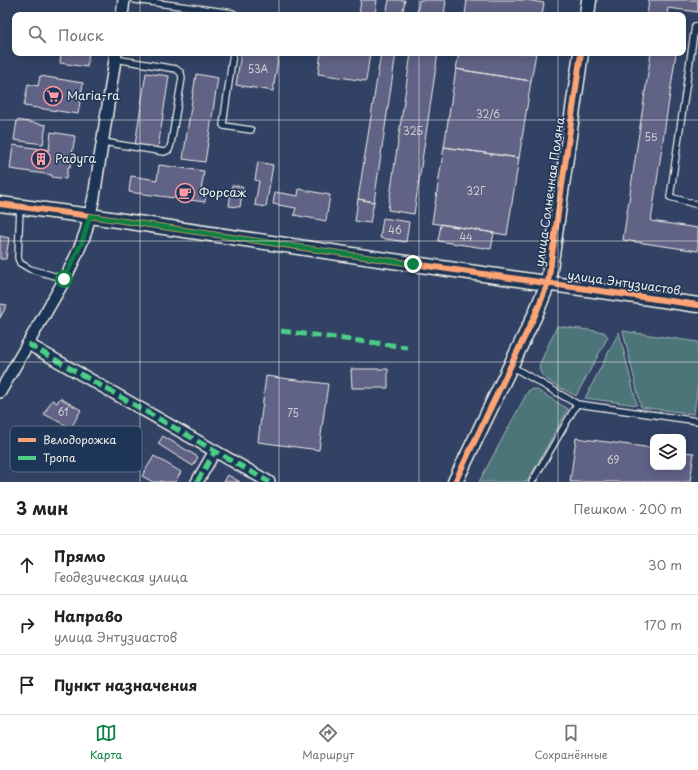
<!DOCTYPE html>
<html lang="ru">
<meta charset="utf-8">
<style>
:root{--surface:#fff;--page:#f2f2f2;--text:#222;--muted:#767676;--line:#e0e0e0;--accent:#0b8043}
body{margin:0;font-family:"Playpen Sans",sans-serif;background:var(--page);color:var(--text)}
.controls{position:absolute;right:12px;bottom:12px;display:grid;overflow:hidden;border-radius:8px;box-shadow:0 2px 10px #0003}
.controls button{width:36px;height:36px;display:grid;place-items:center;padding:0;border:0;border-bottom:1px solid var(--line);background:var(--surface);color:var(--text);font:20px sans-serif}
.stop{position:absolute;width:12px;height:12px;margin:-9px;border:3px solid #0b8043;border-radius:50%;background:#fff}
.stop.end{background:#0b8043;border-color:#fff;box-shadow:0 1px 4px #0008}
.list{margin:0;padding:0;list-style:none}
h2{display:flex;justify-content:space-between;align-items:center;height:52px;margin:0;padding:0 16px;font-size:17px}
h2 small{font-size:13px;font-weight:400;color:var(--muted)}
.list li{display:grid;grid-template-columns:26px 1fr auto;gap:12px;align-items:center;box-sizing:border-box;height:60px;padding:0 16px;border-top:1px solid var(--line)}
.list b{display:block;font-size:15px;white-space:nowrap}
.list p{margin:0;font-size:13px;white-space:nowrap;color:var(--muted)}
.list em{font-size:13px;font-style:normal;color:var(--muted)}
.icon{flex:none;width:22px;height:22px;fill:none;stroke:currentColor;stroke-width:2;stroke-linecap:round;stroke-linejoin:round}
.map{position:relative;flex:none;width:698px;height:482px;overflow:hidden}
.search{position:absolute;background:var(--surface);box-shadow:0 2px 10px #0003;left:12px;right:12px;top:12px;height:44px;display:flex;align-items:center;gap:10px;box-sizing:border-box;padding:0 14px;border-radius:8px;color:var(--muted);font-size:15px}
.sheet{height:232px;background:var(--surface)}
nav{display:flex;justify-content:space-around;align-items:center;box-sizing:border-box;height:56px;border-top:1px solid var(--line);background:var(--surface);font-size:11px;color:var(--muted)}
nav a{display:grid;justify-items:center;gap:2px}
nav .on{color:var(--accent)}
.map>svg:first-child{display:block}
.green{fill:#4c7479;stroke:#a0b2b0}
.building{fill:#616286;stroke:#f4f1e8}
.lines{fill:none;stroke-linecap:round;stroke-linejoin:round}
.service-casing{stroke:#f4f1e8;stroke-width:8}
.minor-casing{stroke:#f4f1e8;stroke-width:14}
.tertiary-casing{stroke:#f4f1e8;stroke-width:17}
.service{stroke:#1d3557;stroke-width:5.5}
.minor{stroke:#1d3557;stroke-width:11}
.tertiary{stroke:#1d3557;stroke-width:14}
.quiet{stroke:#4dcf88;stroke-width:5;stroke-dasharray:10 5;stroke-linecap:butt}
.cycleway-casing{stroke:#1d3557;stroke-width:8}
.cycleway{stroke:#fda474;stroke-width:6}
.route{stroke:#0b8043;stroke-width:5}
.grid{fill:none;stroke:#f4f1e8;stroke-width:1;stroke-opacity:0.55}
.labels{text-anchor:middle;stroke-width:3;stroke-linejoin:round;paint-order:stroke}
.number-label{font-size:10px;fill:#cfcdd0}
.poi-label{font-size:12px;fill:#f4f1e8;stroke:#1d3557;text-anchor:start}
.street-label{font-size:12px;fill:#f4f1e8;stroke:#1d3557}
.key{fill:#1d3557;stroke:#5e6d82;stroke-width:1}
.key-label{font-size:11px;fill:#f4f1e8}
</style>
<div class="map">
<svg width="698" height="482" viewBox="0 0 698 482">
<rect width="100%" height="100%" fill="#314265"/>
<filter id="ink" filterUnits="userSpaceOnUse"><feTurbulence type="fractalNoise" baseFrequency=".025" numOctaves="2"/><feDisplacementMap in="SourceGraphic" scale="8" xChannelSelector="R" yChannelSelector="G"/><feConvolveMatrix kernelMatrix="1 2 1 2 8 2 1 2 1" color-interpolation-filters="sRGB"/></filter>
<g filter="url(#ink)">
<path class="green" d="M557,326L604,332L608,337L576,396C567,391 549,383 542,375C539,371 539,367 540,363Z
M623,331L698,342V381L694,414L641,407Z
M619,332L637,405L585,398Z
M532,389L537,390L568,409L527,482H479L528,391Z"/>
<path class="building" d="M361,0H377L375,15H359Z
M389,0H405L402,15H386Z
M419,0H446L444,15H417Z
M467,0H527L544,3L542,15H465Z
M649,0H698V12L668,8L667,15H647Z
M61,53H89L87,67L60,63Z
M241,53H279L273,91L236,85Z
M321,53H370L366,81L318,74Z
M381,53H396L374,202L358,199Z
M411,53H438L414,214L388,210Z
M459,53H536L531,81L456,69Z
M651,53H676L651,221L698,228V251L623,240Z
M456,69L531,81L519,158L444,147Z
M146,73L169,76L158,148L135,145Z
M196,74L218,78L205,162L183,159Z
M40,76L83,83L78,114L24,106L28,84L38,86Z
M17,120L46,125L43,144L14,140Z
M51,132L75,136L70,167H68L66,179L52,177V175L10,169L13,145L49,150Z
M444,147L519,158L507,235L432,223Z
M258,162L273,165L266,207L255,205L259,181L255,180Z
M159,165L204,171L201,191H206L205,202L129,192L131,176L157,180Z
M232,185L243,187L240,207L229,206Z
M299,189L330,195L326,221L294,215L296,208L273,204L275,192L298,196Z
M358,199L374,202L370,223L355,221Z
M383,218L409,222L406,242L380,238Z
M441,224L494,233L491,249L438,241Z
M0,236L9,238L6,259H0Z
M0,304L7,305L0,318Z
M351,369H388V388H352Z
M266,376L328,384L319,450L258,442Z
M60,398L81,410L71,428L44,414L52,400L57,403Z
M163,436L198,457L193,466L158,444Z
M576,438L653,448V467H683V452L694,453L690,482H570Z
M154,456L181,472L175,482H164L161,481L160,482H153L142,476Z
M228,475L240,482H224Z"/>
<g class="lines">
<defs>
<path id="service" d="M135,0L233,13L236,15
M695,26L670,197L698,205
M233,53L223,125L224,126L251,130
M103,142L164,152L169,150L171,144L182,78L181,73L176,69L115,59
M20,207L18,258L20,263L30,269L65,279
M511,366L577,404L698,421
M532,482L577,404"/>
<path id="minor" d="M122,15L124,0
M28,344L269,482
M0,392L65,279L76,256L82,242L86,231L94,197L116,53
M197,482L215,451"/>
<path id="tertiary" d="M587,15L589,0
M0,204L90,216L372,258L698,305
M455,482L535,315L548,283L581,53"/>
</defs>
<use href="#service" class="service-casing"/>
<use href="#minor" class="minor-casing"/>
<use href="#tertiary" class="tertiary-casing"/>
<use href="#service" class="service"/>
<use href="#minor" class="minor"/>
<use href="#tertiary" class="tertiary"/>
<path class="quiet" d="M281,331L407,347
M28,344L269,482
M197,482L215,451"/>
<defs>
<path id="cycleway" d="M0,204L90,216L372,258L698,305
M455,482L535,315L548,283L581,53"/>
</defs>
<use href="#cycleway" class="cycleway-casing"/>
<use href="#cycleway" class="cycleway"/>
</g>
</g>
<g class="lines" filter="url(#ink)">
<path class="route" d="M64,279L82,242L90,216L413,264"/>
</g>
<path class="grid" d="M140,0V15M279,0V15M419,0V15M558,0V15M140,53V482M279,53V482M419,53V482M558,53V482M0,120H698M0,241H698M0,362H698"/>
<defs>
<symbol id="supermarket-ring" viewBox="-11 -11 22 22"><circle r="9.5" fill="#1d3557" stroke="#ff9aa2" stroke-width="1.5"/><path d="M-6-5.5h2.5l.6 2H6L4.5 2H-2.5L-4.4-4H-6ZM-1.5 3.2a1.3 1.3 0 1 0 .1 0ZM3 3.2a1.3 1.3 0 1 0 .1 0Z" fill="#ff9aa2"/></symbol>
<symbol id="building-ring" viewBox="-11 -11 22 22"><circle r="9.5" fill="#1d3557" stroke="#ff9aa2" stroke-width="1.5"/><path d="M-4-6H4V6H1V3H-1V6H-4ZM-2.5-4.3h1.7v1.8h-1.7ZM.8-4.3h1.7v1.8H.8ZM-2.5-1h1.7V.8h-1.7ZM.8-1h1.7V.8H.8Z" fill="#ff9aa2"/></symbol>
<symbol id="cafe-ring" viewBox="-11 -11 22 22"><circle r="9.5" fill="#1d3557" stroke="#ff9aa2" stroke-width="1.5"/><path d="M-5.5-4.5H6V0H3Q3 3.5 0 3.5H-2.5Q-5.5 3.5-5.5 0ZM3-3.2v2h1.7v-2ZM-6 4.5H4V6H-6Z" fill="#ff9aa2"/></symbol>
</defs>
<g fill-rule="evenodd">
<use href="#supermarket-ring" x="42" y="85" width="22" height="22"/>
<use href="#building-ring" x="30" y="148" width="22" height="22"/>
<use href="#cafe-ring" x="174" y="182" width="22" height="22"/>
</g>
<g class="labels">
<g class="number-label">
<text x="258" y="73">53А</text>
<text x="488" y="118">32/6</text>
<text x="413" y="135">32Б</text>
<text x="651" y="141">55</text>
<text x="476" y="195">32Г</text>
<text x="395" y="234">46</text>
<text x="466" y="241">44</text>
<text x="63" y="416">61</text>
<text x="293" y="417">75</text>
<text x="613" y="464">69</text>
</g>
<g class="poi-label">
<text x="67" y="100">Maria-ra</text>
<text x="55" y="163">Радуга</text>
<text x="199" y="197">Форсаж</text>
</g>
<g class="street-label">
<text transform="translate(550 192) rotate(-82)" y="4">улица Солнечная Поляна</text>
<text transform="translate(624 283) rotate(8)" y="4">улица Энтузиастов</text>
</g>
</g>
<rect x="10" y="426" width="132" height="46" rx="6" class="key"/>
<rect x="18" y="438" width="18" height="4" fill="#fda474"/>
<rect x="18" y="456" width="18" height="4" fill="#4dcf88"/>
<g class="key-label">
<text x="43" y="444">Велодорожка</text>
<text x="43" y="462">Тропа</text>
</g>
</svg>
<div class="controls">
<button><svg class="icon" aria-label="layers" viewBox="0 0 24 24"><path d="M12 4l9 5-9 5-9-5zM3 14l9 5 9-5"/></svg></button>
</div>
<div class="stop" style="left:64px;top:279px"></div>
<div class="stop end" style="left:413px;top:264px"></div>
<div class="search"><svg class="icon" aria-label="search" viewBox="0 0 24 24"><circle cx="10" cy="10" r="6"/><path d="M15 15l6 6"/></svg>Поиск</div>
</div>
<section class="sheet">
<h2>3 мин<small>Пешком · 200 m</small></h2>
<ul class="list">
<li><svg class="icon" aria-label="ahead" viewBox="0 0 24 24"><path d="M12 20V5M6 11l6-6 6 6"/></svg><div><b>Прямо</b><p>Геодезическая улица</p></div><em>30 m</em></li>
<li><svg class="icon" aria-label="right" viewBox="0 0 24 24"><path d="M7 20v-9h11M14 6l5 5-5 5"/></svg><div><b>Направо</b><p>улица Энтузиастов</p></div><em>170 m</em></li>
<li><svg class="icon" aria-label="arrive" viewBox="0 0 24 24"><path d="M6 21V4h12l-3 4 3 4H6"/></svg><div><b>Пункт назначения</b></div></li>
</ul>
</section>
<nav>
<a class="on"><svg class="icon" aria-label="map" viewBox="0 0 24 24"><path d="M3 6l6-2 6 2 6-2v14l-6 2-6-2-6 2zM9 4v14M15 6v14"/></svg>Карта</a>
<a><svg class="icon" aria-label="directions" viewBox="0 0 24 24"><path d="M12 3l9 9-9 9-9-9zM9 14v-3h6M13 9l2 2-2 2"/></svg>Маршрут</a>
<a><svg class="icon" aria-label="saved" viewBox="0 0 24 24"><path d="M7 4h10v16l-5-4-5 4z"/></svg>Сохранённые</a>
</nav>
